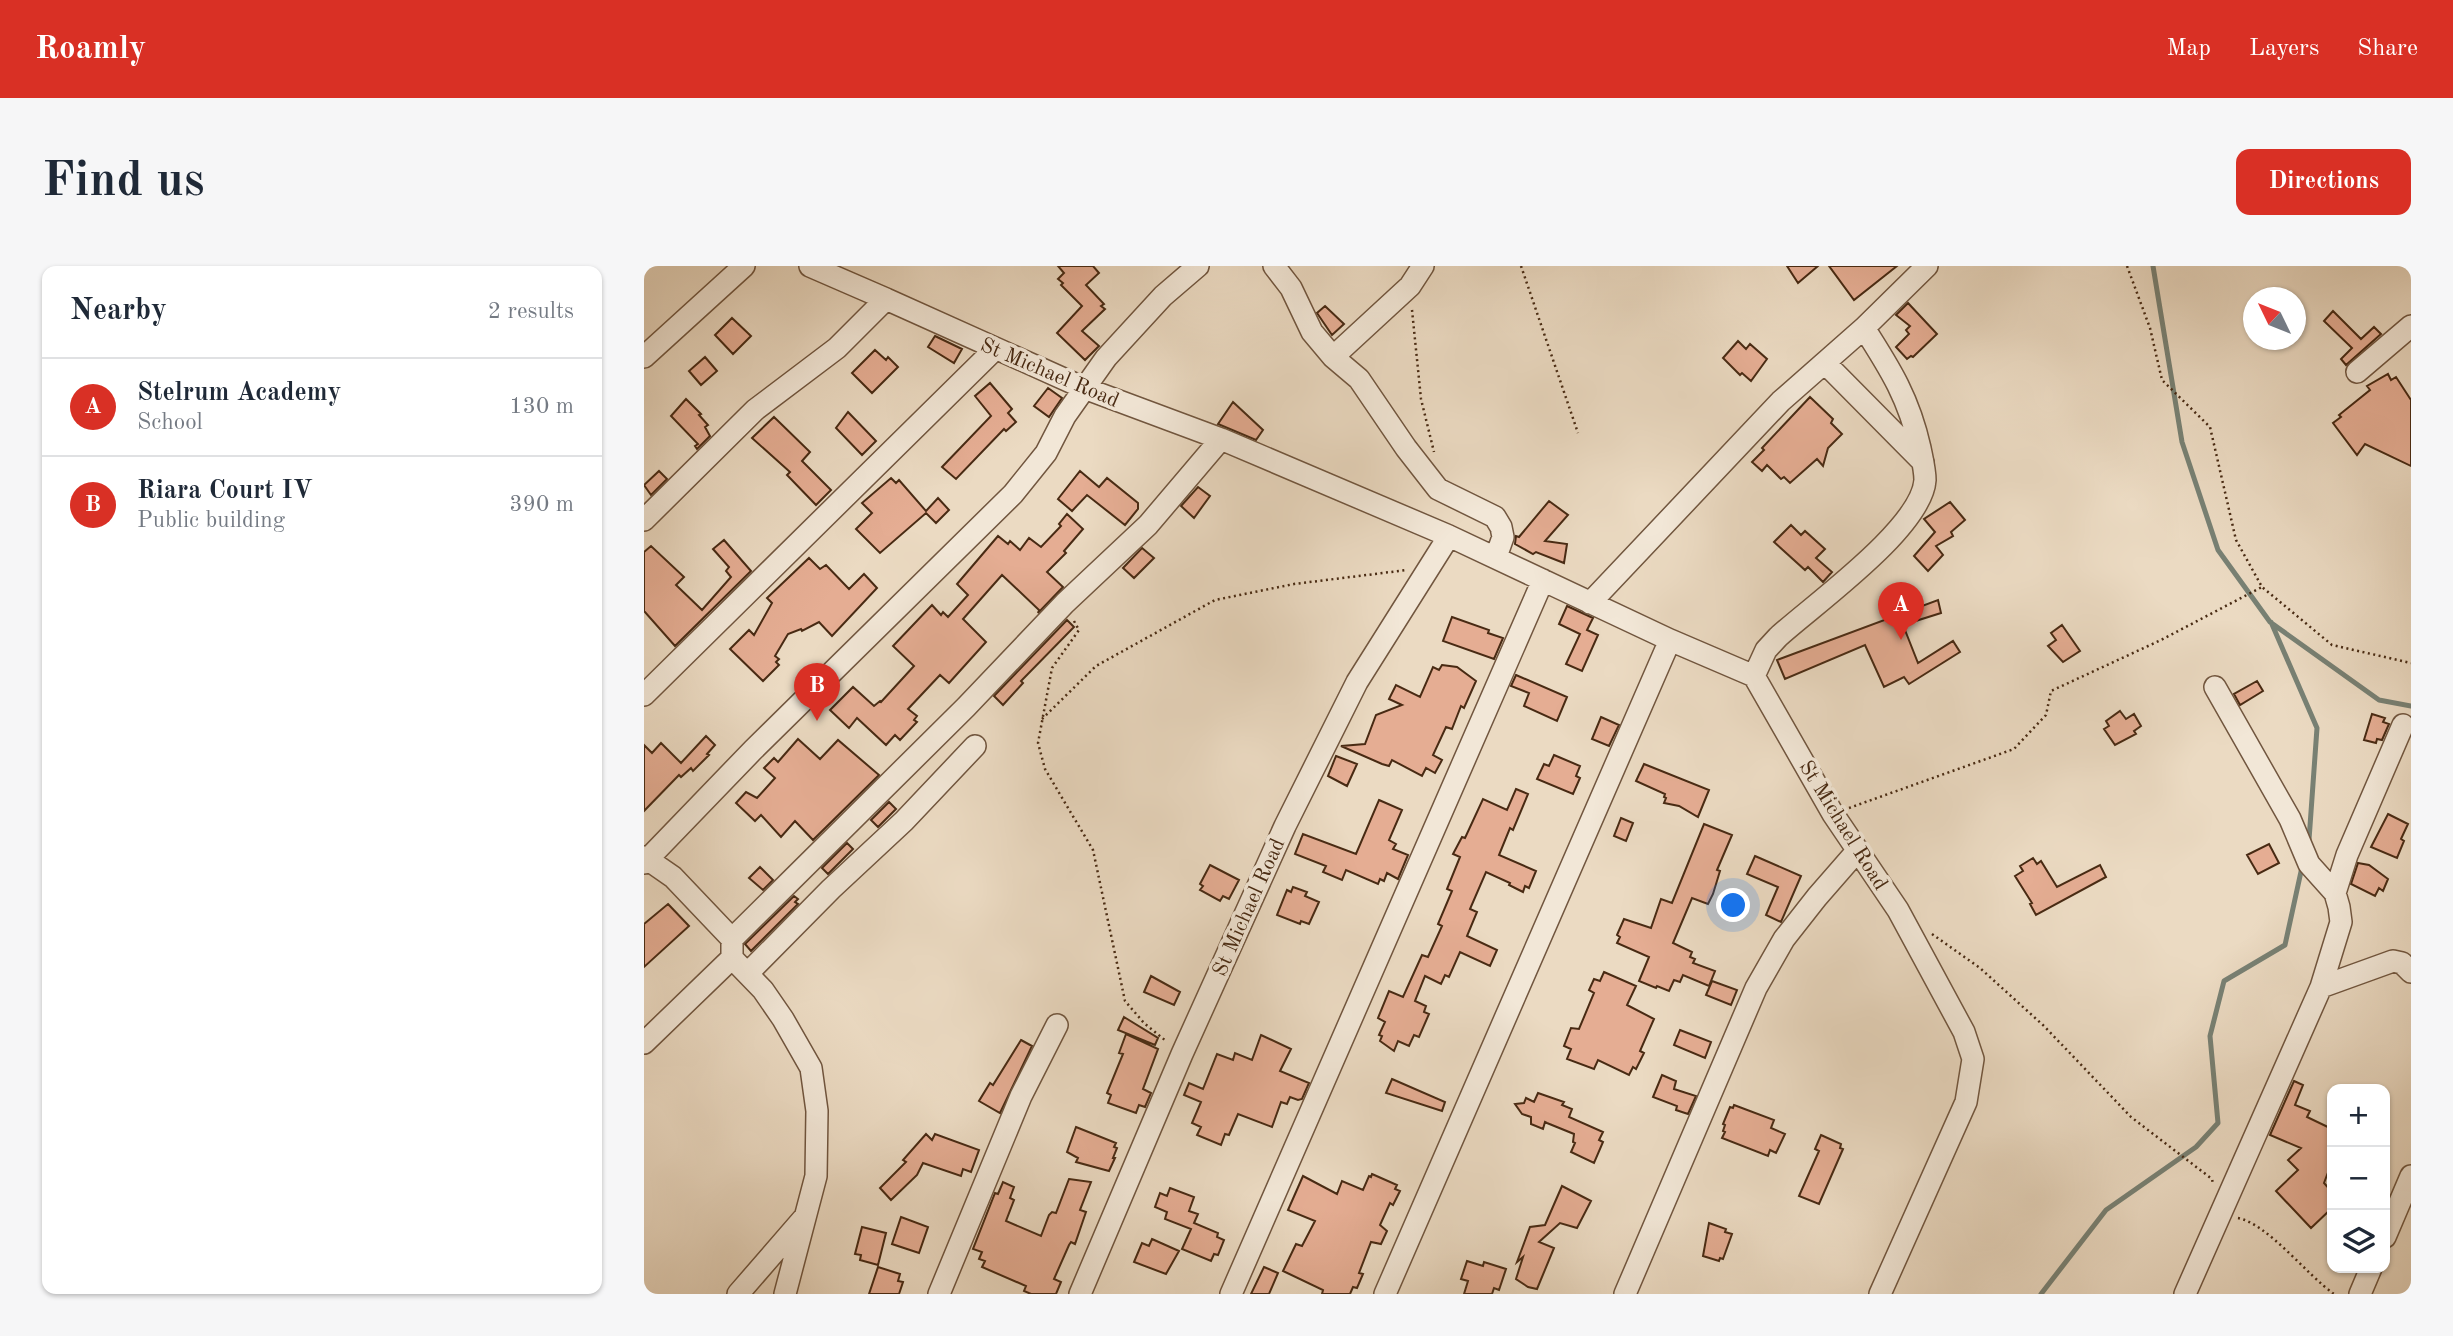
<!DOCTYPE html>
<meta charset="utf-8">
<style>
:root{--surface:#fff;--page:#f6f6f7;--text:#1f2937;--muted:#747a83;--line:#e0e1e3;--accent:#d93025}
body{margin:0;font-family:"Old Standard TT",serif;background:var(--page);color:var(--text)}
.controls{position:absolute;right:21px;bottom:21px;display:grid;overflow:hidden;border-radius:14px;box-shadow:0 2px 5px #0004}
.controls button{width:63px;height:63px;display:grid;place-items:center;padding:0;border:0;border-bottom:2px solid var(--line);background:var(--surface);color:var(--text);font:35px sans-serif}
.compass{position:absolute;left:1599px;top:21px;width:63px;height:63px;border-radius:50%;background:var(--surface);box-shadow:0 2px 5px #0004;rotate:313deg}
.you{position:absolute;left:1090px;top:640px;width:24px;height:24px;margin:-18px;border:5px solid #fff;border-radius:50%;background:#1a73e8;box-shadow:0 0 0 10px #1a73e833}
.badge{display:grid;place-items:center;width:46px;height:46px;border-radius:50%;background:var(--accent);color:#fff;font-size:23px;font-weight:700}
.pin{position:absolute;translate:-50% -58px;filter:drop-shadow(0 2px 4px #0008)}
.pin::after{content:'';position:absolute;top:37px;width:24px;height:21px;background:inherit;clip-path:polygon(0 0,100% 0,50% 100%)}
.list{margin:0;padding:0;list-style:none}
h2{display:flex;justify-content:space-between;align-items:center;height:91px;margin:0;padding:0 28px;font-size:30px}
h2 small{font-size:23px;font-weight:400;color:var(--muted)}
.list li{display:grid;grid-template-columns:46px 1fr auto;gap:21px;align-items:center;box-sizing:border-box;height:98px;padding:0 28px;border-top:2px solid var(--line)}
.list b{display:block;font-size:26px;white-space:nowrap}
.list p{margin:0;font-size:23px;white-space:nowrap;color:var(--muted)}
.list em{font-size:23px;font-style:normal;color:var(--muted)}
.icon{flex:none;width:38px;height:38px;fill:none;stroke:currentColor;stroke-width:2;stroke-linecap:round;stroke-linejoin:round}
.map{position:relative;flex:none;width:1767px;height:1028px;overflow:hidden;border-radius:14px}
header{display:flex;align-items:center;gap:42px;box-sizing:border-box;height:98px;padding:0 35px;background:var(--accent);color:#fff}
header strong{font-size:33px}
nav{display:flex;gap:38px;margin-inline-start:auto;font-size:24px}
.intro{display:flex;align-items:center;justify-content:space-between;box-sizing:border-box;height:168px;padding:0 42px}
h1{margin:0;font-size:49px}
.button{padding:18px 32px;border-radius:14px;background:var(--accent);color:#fff;font-size:24px;font-weight:700}
main{display:flex;gap:42px;padding:0 42px}
aside{flex:1;background:var(--surface);border-radius:14px;box-shadow:0 2px 5px #0004}
.map>svg:first-child{display:block}
.lines{fill:none;stroke-linecap:round;stroke-linejoin:round}
.stream{stroke:#788174;stroke-width:5}
.building{fill:#e5ad93;stroke:#482a13;stroke-width:2}
.minor-casing{stroke:#71563f;stroke-width:24}
.path{stroke:#482a13;stroke-width:2.5;stroke-dasharray:2 3.5;stroke-linecap:butt}
.minor{stroke:#f2e7d7;stroke-width:21}
.labels{text-anchor:middle;stroke-width:7;stroke-linejoin:round;paint-order:stroke}
.street-label{font-size:21px;fill:#482a13;stroke:#f2e7d7}
</style>
<header>
<strong>Roamly</strong>
<nav><a>Map</a><a>Layers</a><a>Share</a></nav>
</header>
<div class="intro"><h1>Find us</h1><a class="button">Directions</a></div>
<main>
<aside>
<h2>Nearby<small>2 results</small></h2>
<ul class="list">
<li><span class="badge">A</span><div><b>Stelrum Academy</b><p>School</p></div><em>130 m</em></li>
<li><span class="badge">B</span><div><b>Riara Court IV</b><p>Public building</p></div><em>390 m</em></li>
</ul>
</aside>
<div class="map">
<svg width="1767" height="1028" viewBox="0 0 1767 1028">
<rect width="100%" height="100%" fill="#ebdac2"/>
<filter id="stains"><feTurbulence type="fractalNoise" baseFrequency=".00286" numOctaves="4"/><feColorMatrix values="0 0 0 0 .2 0 0 0 0 .09 0 0 0 0 .02 0 0 0 .5 -.17"/></filter>
<radialGradient id="worn" r=".72"><stop offset=".6" stop-color="#630" stop-opacity="0"/><stop offset="1" stop-color="#630" stop-opacity=".3"/></radialGradient>
<g class="lines">
<path class="stream" d="M1509,0L1538,176L1574,284L1626,356L1735,434L1767,440
M1627,356L1673,462L1665,574
M1397,1028L1462,944L1552,881L1574,857L1566,770L1580,715L1641,679L1658,601"/>
</g>
<path class="building" d="M414,0H449L455,7L442,19L460,38L457,40L461,43L438,65L455,80L441,94L413,67L438,40L417,19L419,17L414,13L420,7Z
M1143,0H1174L1154,17Z
M1185,0H1253L1210,34Z
M1264,37L1293,68L1269,91L1267,90L1263,93L1252,81L1265,68L1262,64L1266,60L1252,49Z
M681,40L700,58L688,69L673,47Z
M1689,45L1717,73L1730,61L1737,68L1702,99L1697,93L1708,82L1680,55Z
M88,52L107,70L89,88L71,69Z
M291,70L318,83L310,97L284,81Z
M1094,75L1102,83L1106,78L1123,93L1107,115L1098,107L1096,109L1079,92Z
M231,84L242,94L244,91L254,101L228,127L208,107Z
M61,91L73,105L57,119L45,105Z
M1744,108L1747,114L1752,111L1767,134V200L1721,178L1713,189L1689,157L1697,151L1695,149L1726,124L1723,120Z
M346,117L368,143L364,147L372,156L362,165L360,163L312,213L298,201L347,150L331,130Z
M404,122L418,132L405,151L390,140Z
M1166,131L1189,153L1187,157L1198,168L1184,182L1179,200L1173,193L1146,217L1140,211L1137,213L1123,199L1118,205L1108,196L1120,184L1118,182Z
M42,133L57,148L55,149L64,159L61,161L66,170L53,183L51,180L54,178L27,150Z
M589,136L619,164L612,174L574,158Z
M204,146L232,175L218,189L192,162Z
M130,151L166,186L158,195L187,224L172,239L143,209L146,206L108,172Z
M15,205L23,213L7,229L0,219Z
M436,205L455,221L463,212L494,237V243L481,259L443,229L428,245L414,233Z
M247,212L252,217L255,214L282,245L294,232L305,244L292,257L282,247L236,287L212,263L228,247L218,237Z
M554,221L566,230L550,252L537,240Z
M905,235L924,249L901,275L923,278L920,297L892,286L889,288L871,278L872,270L875,271Z
M1306,236L1321,254L1307,266L1309,270L1292,280L1299,289L1284,305L1270,290L1291,266L1280,253Z
M423,248L439,263L420,285L422,287L403,306L419,321L394,347L395,344L358,309L319,353L342,376L305,417L296,409L264,443L273,450L270,454L273,456L256,474L251,469L242,479L213,452L205,462L186,444L209,421L230,440L236,435L237,436L270,400L249,380L288,339L297,349L299,346L304,351L324,329L313,318L354,270L364,278L366,275L376,284L385,272L397,281L417,260L415,258Z
M1147,259L1157,269L1161,265L1181,283L1172,292L1188,306L1179,316L1164,301L1161,304L1130,276Z
M80,274L107,305L31,380L0,345V286L7,280L40,311L32,319L58,344L87,311L82,305L85,301L69,283Z
M498,282L510,292L490,312L479,302Z
M165,292L176,303L182,299L205,323L220,308L233,322L188,370L175,356L158,365L157,363L144,368L131,390L135,393L132,396L135,399L119,415L86,383L105,364L110,369L128,337L123,332Z
M1294,334L1297,347L1259,359L1274,397L1309,375L1316,386L1265,418L1260,411L1240,421L1221,379L1141,413L1133,394Z
M923,340L949,352L943,364L954,369L938,405L922,398L936,368L915,358Z
M808,351L845,364L844,367L859,372L850,393L799,375Z
M423,354L430,361L377,415L379,417L359,439L350,430Z
M1418,359L1436,385L1419,396L1404,380L1412,374L1407,367Z
M798,399L813,401L832,415L820,442L817,440L808,463L802,461L789,489L798,494L791,507L782,502L778,510L748,494L745,500L738,498L697,480L721,478L732,449L758,439L745,433L752,419L776,431L789,401L795,404Z
M872,409L923,431L913,455L880,440L885,427L867,420Z
M1613,415L1619,425L1596,439L1590,428Z
M1476,445L1482,453L1490,448L1497,460L1490,465L1492,468L1471,479L1460,463L1465,460L1462,455Z
M1728,448L1741,452L1739,456L1745,458L1738,474L1733,473L1732,477L1720,474Z
M957,451L975,459L965,480L948,473Z
M62,470L71,479L63,488L65,489L49,505L47,502L37,511L35,509L0,545V479L8,487L17,477L37,497Z
M154,473L176,493L194,474L235,509L169,574L151,555L137,571L117,549L111,555L92,537L102,526L113,532L131,512L120,502L130,492L134,496Z
M910,489L936,500L932,510L936,512L929,528L893,513L900,498L905,500Z
M692,490L713,498L703,520L684,510Z
M1000,498L1065,524L1054,551L1035,540L1020,537L1022,532L1020,531L1021,528L992,515Z
M872,523L884,528L869,564L866,562L855,589L892,605L885,622L881,620L879,626L865,619L866,617L842,606L826,643L833,646L823,670L853,684L846,700L816,686L805,711L801,709L797,718L781,710L771,735L782,740L780,746L785,748L775,771L770,769L765,780L754,775L750,785L736,775L738,770L735,769L741,756L734,752L745,725L759,731L778,689L784,691L798,660L794,658L808,625L803,623L816,591L809,588L818,571L821,572L839,533L863,544Z
M735,534L758,544L745,574L752,578L749,583L764,589L754,613L743,607L740,615L736,613L734,618L702,604L698,614L679,606L682,600L651,588L659,568L712,588Z
M245,536L252,543L234,561L227,554Z
M1744,548L1764,558L1757,573L1760,575L1753,592L1727,581Z
M977,552L989,557L982,575L970,570Z
M1060,558L1088,569L1073,604L1076,605L1069,628L1064,638L1048,632L1029,677L1048,686L1046,691L1051,693L1049,697L1071,705L1065,720L1039,709L1036,716L1030,714L1025,725L1013,720L1012,722L995,715L1005,691L973,677L976,671L973,669L980,653L1007,662L1017,633L1028,637Z
M203,577L209,583L184,608L178,602Z
M1625,578L1635,597L1614,608L1603,589Z
M1111,590L1157,610L1137,656L1122,649L1134,621L1103,608Z
M1389,592L1393,598L1397,595L1413,621L1456,599L1462,611L1392,649L1386,638L1388,637L1371,610L1379,605L1376,600Z
M1714,597L1725,599L1744,613L1739,625L1735,622L1731,630L1707,618Z
M566,599L595,614L585,633L579,630L576,635L556,624L559,620L556,618Z
M116,601L129,614L119,624L105,612Z
M649,621L663,626L661,630L675,636L665,658L657,655L656,658L633,649L643,624L647,626Z
M150,630L154,633L151,636L154,638L107,685L101,678Z
M24,638L45,660L0,701V658Z
M960,706L992,720L983,739L1010,753L996,785L1000,787L992,803L989,801L985,809L954,794L950,803L923,793L927,783L920,780L927,762L935,763L950,727L945,724L950,713L956,715Z
M507,710L536,726L530,739L500,726Z
M1068,715L1093,724L1087,739L1062,729Z
M480,751L514,772L511,779L474,764Z
M1036,764L1067,776L1061,792L1030,779Z
M482,768L514,783L499,823L507,827L501,841L495,839L492,847L464,837L467,829L463,827L479,788L475,787Z
M617,769L647,783L636,805L665,817L658,833L654,834L646,831L643,838L637,836L628,861L594,848L585,869L581,868L577,879L553,869L557,861L548,857L557,836L540,829L545,817L559,823L573,788L589,794L591,787L608,794Z
M377,774L388,780L356,847L335,835L346,817L349,819Z
M1018,809L1032,815L1030,823L1052,830L1044,848L1032,844L1033,840L1009,831Z
M748,813L801,836L798,845L742,827Z
M1650,815L1659,819L1651,839L1666,845L1663,851L1688,863V896L1680,917L1688,926V942L1667,962L1632,925L1654,904L1644,894L1657,882L1626,869Z
M894,827L920,836L918,839L928,843L925,851L959,866L955,874L959,876L950,897L927,886L931,877L929,876L930,868L903,857L901,856L899,863L887,858V851L878,848L871,838L880,837L882,832L890,836Z
M1090,839L1130,854L1127,862L1141,868L1132,887L1126,884L1124,890L1078,872L1081,866L1079,865L1081,859L1079,858L1086,841L1089,842Z
M432,861L472,877L470,881L473,882L469,892H471L465,905L432,896L434,892L423,886Z
M282,868L288,874L291,868L335,884L327,906L319,903L317,910L279,897L273,909L247,934L236,922L262,896L259,894Z
M1177,869L1197,878L1196,882L1199,883L1175,938L1155,930L1175,885L1171,883Z
M728,908L753,919L751,923L756,925L749,939L746,937L736,959L743,965L737,978L727,976L715,1007L719,1008L713,1022L709,1021L706,1028H678L679,1024L639,1005L652,978L658,980L671,955L644,944L659,910L693,928L698,915L719,924L725,910L727,911Z
M425,913L447,916L436,944L442,946L431,978L427,976L425,979L410,1013L417,1016L412,1028H387L380,1025L382,1020L338,1001L341,995L335,993L338,986L329,983L351,927L354,928L359,916L370,921L366,932L370,934L362,955L397,970L405,949L408,946L412,947Z
M918,920L947,935L933,962L916,957L895,976L910,982L893,1023L884,1021L872,1013L879,991L873,996L886,961L901,959Z
M526,922L550,931L545,945L554,948L550,957L574,967L573,971L580,974L574,989L570,988L567,995L538,983L547,963L521,953L523,946L511,941L516,927L523,930Z
M257,951L284,961L275,987L248,978Z
M1065,957L1082,963L1081,966L1088,968L1079,993L1076,992L1075,995L1059,990Z
M218,961L242,967L234,999L216,994L217,989L211,988Z
M508,973L535,985L522,1008L490,996L498,977L505,980Z
M823,995L839,1000L840,996L862,1003L855,1024L850,1022L848,1028H820L824,1015L817,1013Z
M234,1001L256,1008L254,1015L259,1016L255,1028H225Z
M620,1001L634,1007L625,1028H607Z"/>
<g class="lines">
<defs>
<path id="minor" d="M166,0L242,33
M630,0L647,22L668,66L689,91
M779,0L766,20L689,91L715,113L762,182L794,223L851,251L857,261L859,271L852,291
M0,91L100,0
M1181,97L1279,196
M1713,106L1767,60
M0,254L111,144L193,82L242,33L440,122L577,173L805,270
M946,337L1137,135L1220,62L1283,0
M1110,410L1122,384L1134,371C1169,339 1278,262 1281,214C1281,204 1278,192 1276,182C1265,133 1247,104 1220,62
M0,429L351,83
M0,591L29,611L88,673V692L119,724L139,753L167,802L173,845L172,910L141,1028
M0,597L109,484L369,228L402,187L421,150L462,92L519,30L554,0
M1691,627L1703,589L1759,459
M88,673L322,441L421,337L504,259L577,173
M104,707L187,623L260,555L331,480
M1677,721L1749,695L1758,697L1767,706
M0,777L88,692
M1741,971L1767,910
M94,1028L159,953
M295,1028L377,830L413,759
M436,1028L538,788L641,560L713,416L805,270L1026,374L1110,410L1189,548L1254,644L1320,766L1329,793L1322,836L1236,1028
M587,1028L899,314
M741,1028L1026,374
M981,1028L1112,722L1140,673L1173,631L1214,584
M1541,1028L1677,721L1697,656L1695,641L1691,627L1665,598L1646,553L1571,421
M1716,1028L1727,1002"/>
</defs>
<use href="#minor" class="minor-casing"/>
<path class="path" d="M877,0L934,167
M1483,0L1506,62L1518,114L1566,161L1592,274L1618,321L1688,379L1767,397
M768,44L777,133L790,186
M430,355L435,364L408,402L394,477L401,503L449,584L481,735L500,757L522,775
M398,453L452,400L571,334L650,318L763,304
M1205,542L1370,483L1402,449L1407,425L1517,374L1618,321
M1288,668L1336,702L1400,760L1487,851L1568,913L1569,918
M1594,952C1624,958 1663,1009 1690,1028"/>
<use href="#minor" class="minor"/>
</g>
<g class="labels">
<g class="street-label">
<text transform="translate(406 106) rotate(23)" y="7">St Michael Road</text>
<text transform="translate(1200 559) rotate(58)" y="7">St Michael Road</text>
<text transform="translate(604 641) rotate(-66)" y="7">St Michael Road</text>
</g>
</g>
<rect width="100%" height="100%" filter="url(#stains)"/>
<rect width="100%" height="100%" fill="url(#worn)"/>
</svg>
<div class="controls">
<button>+</button>
<button>−</button>
<button><svg class="icon" aria-label="layers" viewBox="0 0 24 24"><path d="M12 4l9 5-9 5-9-5zM3 14l9 5 9-5"/></svg></button>
</div>
<svg class="compass" viewBox="-18 -18 36 36"><path d="M0-13l5 13h-10z" fill="#e53935"/><path d="M0 13l5-13h-10z" fill="#747a83"/></svg>
<div class="you"></div>
<div class="pin badge" style="left:1257px;top:374px">A</div>
<div class="pin badge" style="left:173px;top:455px">B</div>
</div>
</main>
